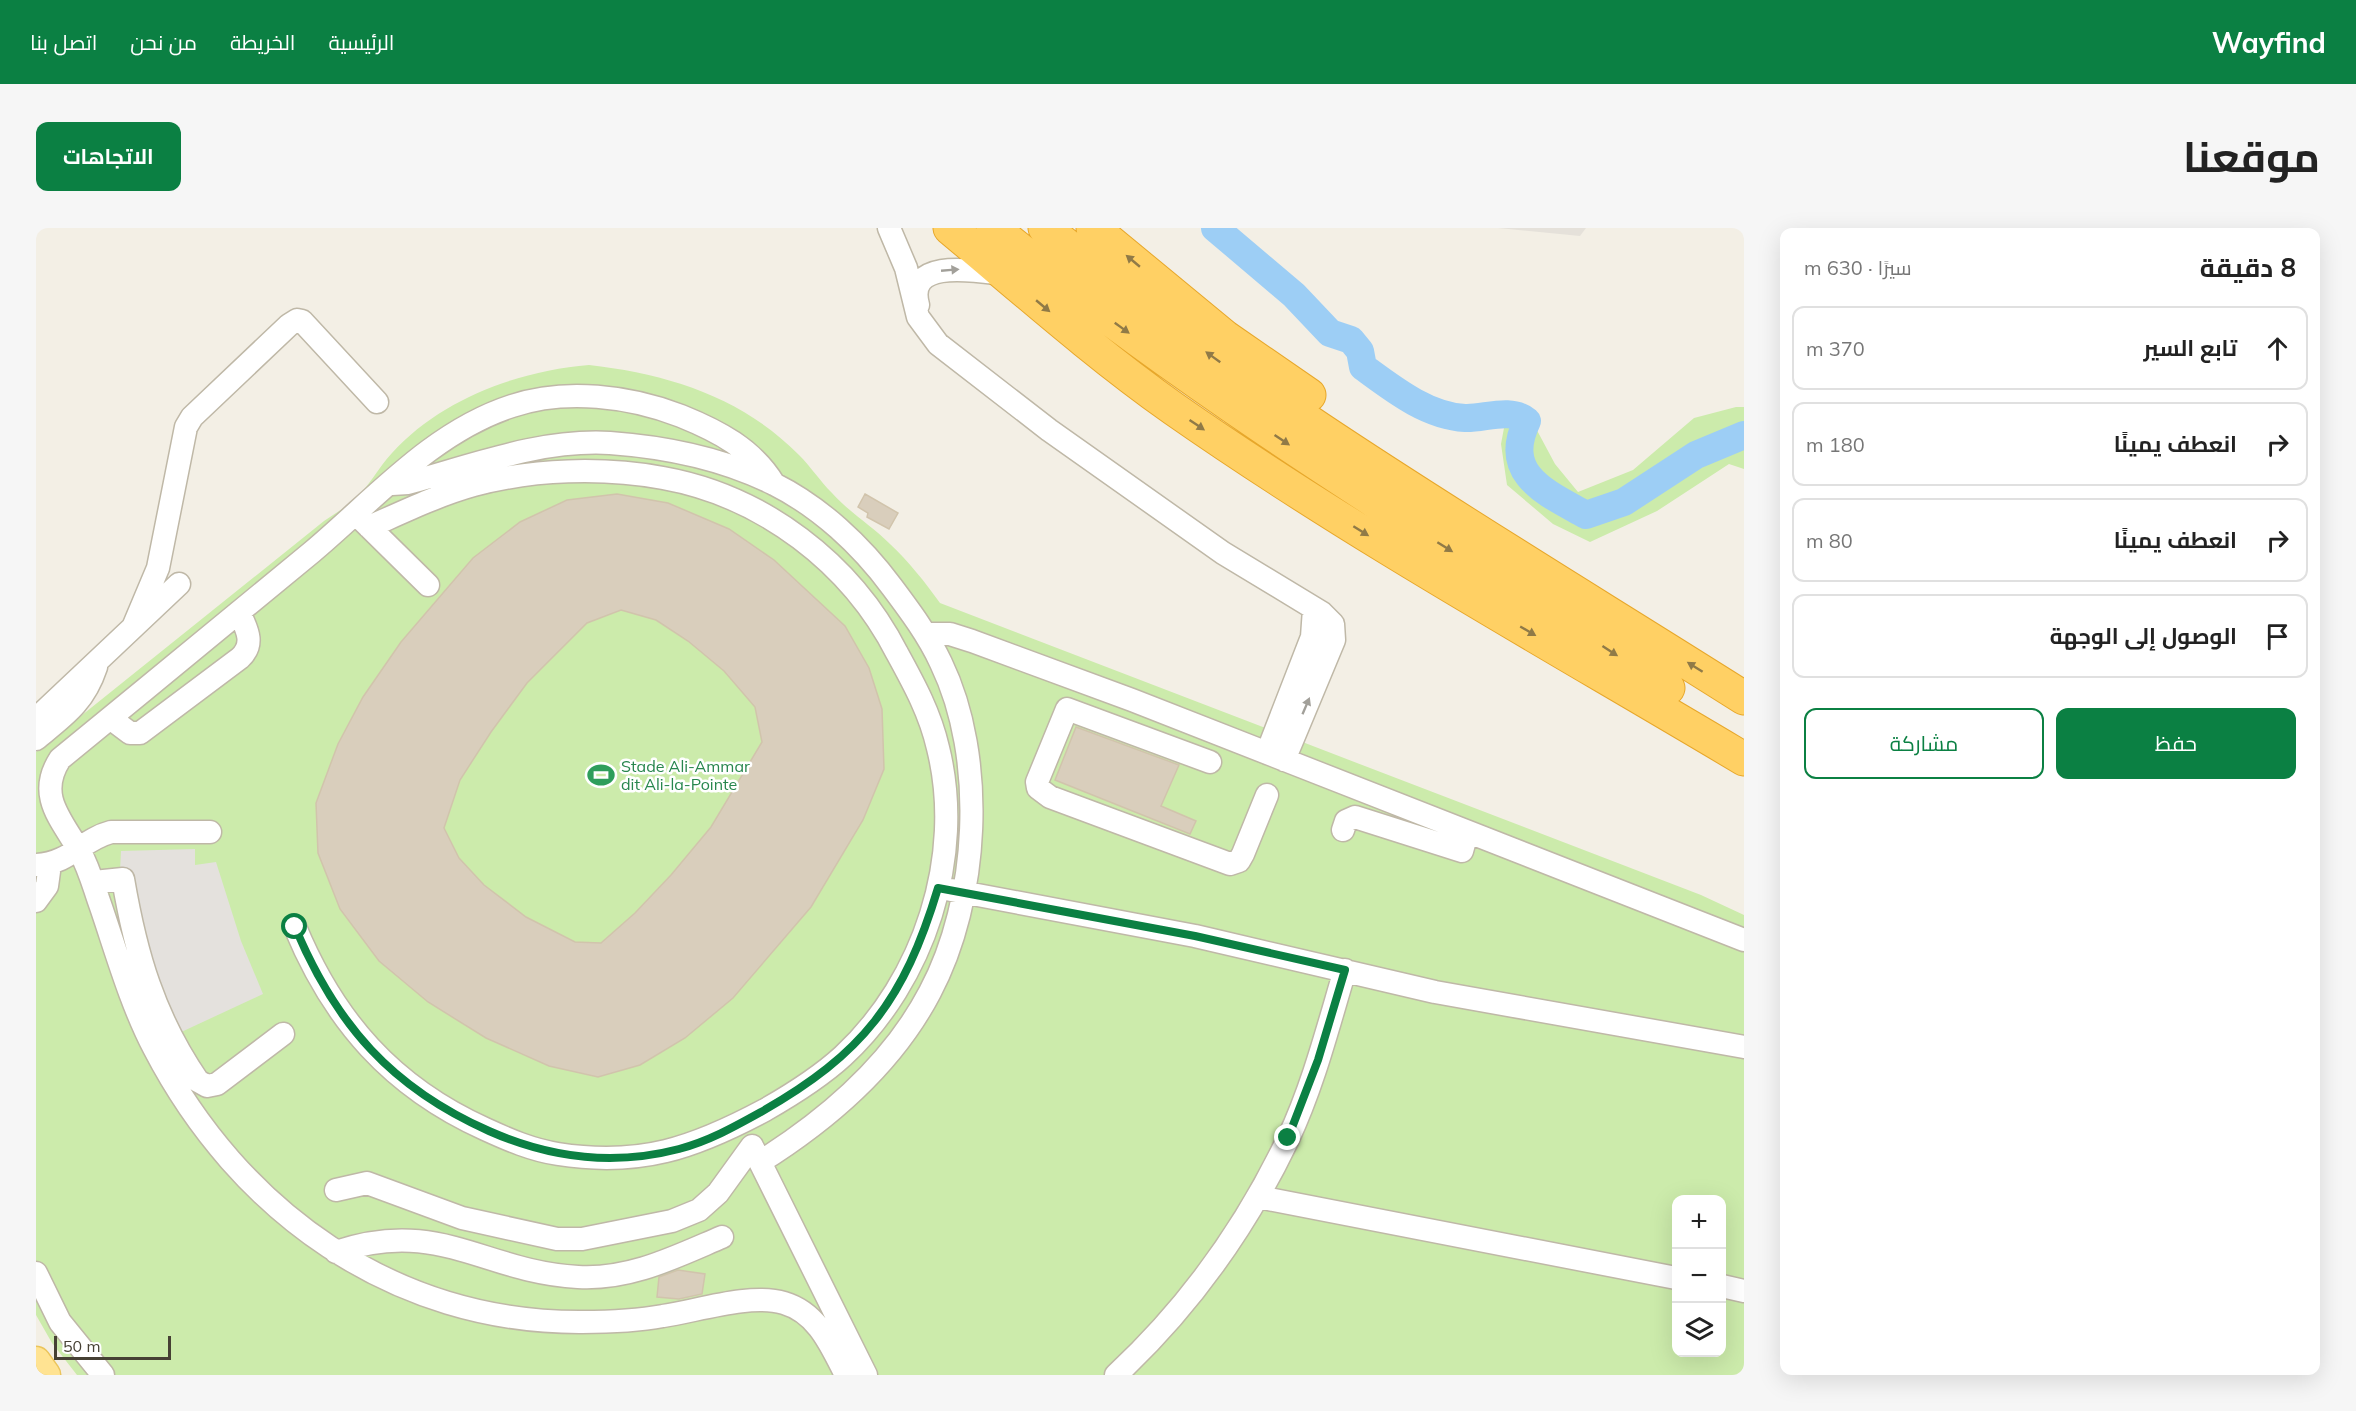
<!DOCTYPE html>
<html lang="ar">
<meta charset="utf-8">
<style>
:root{--surface:#fff;--page:#f6f6f6;--text:#222;--muted:#767676;--line:#e0e0e0;--accent:#0b8043}
body{margin:0;font-family:Mulish,Cairo,sans-serif;background:var(--page);color:var(--text);direction:rtl}
.controls{position:absolute;right:18px;bottom:18px;display:grid;overflow:hidden;border-radius:12px;box-shadow:0 6px 24px #0002}
.controls button{width:54px;height:54px;display:grid;place-items:center;padding:0;border:0;border-bottom:2px solid var(--line);background:var(--surface);color:var(--text);font:30px sans-serif}
.scale{position:absolute;left:18px;bottom:15px;width:117px;box-sizing:border-box;padding-left:6px;border:3px solid #464034;border-top:0;font-size:16px;line-height:21px;white-space:nowrap;color:#464034;-webkit-text-stroke:4px #fff;paint-order:stroke}
.stop{position:absolute;width:18px;height:18px;margin:-14px;border:4px solid #0b8043;border-radius:50%;background:#fff}
.stop.end{background:#0b8043;border-color:#fff;box-shadow:0 2px 6px #0008}
.list{margin:0;padding:0;list-style:none}
h2{display:flex;justify-content:space-between;align-items:center;height:78px;margin:0;padding:0 24px;font-size:26px}
h2 small{font-size:20px;font-weight:400;color:var(--muted)}
.list li{display:grid;grid-template-columns:39px 1fr auto;gap:18px;align-items:center;box-sizing:border-box;height:84px;margin:0 12px 12px;padding:0 12px;border:2px solid var(--line);border-radius:12px}
.list b{display:block;font-size:22px;white-space:nowrap}
.list em{font-size:20px;font-style:normal;color:var(--muted)}
.actions{display:flex;gap:12px;padding:18px 24px}
.actions a{flex:1;padding:14px 0;border:2px solid var(--accent);border-radius:12px;text-align:center;font-size:21px;color:var(--accent)}
.actions .main{background:var(--accent);color:#fff}
.icon{flex:none;width:33px;height:33px;fill:none;stroke:currentColor;stroke-width:2;stroke-linecap:round;stroke-linejoin:round}
.map{position:relative;flex:none;width:1708px;height:1147px;overflow:hidden;direction:ltr;border-radius:12px}
header{display:flex;align-items:center;gap:36px;box-sizing:border-box;height:84px;padding:0 30px;background:var(--accent);color:#fff}
header strong{font-size:28px}
nav{display:flex;gap:33px;margin-inline-start:auto;font-size:21px}
.intro{display:flex;align-items:center;justify-content:space-between;box-sizing:border-box;height:144px;padding:0 36px}
h1{margin:0;font-size:42px}
.button{padding:15px 27px;border-radius:12px;background:var(--accent);color:#fff;font-size:21px;font-weight:700}
main{display:flex;gap:36px;padding:0 36px}
aside{flex:1;background:var(--surface);border-radius:12px;box-shadow:0 6px 24px #0002}
.map>svg:first-child{display:block}
.industrial{fill:#e5e1da}
.green{fill:#ccebab;fill-rule:evenodd}
.parking{fill:#e4e1dd}
.lines{fill:none;stroke-linecap:round;stroke-linejoin:round}
.river{stroke:#9dcef5;stroke-width:28}
.building{fill:#d9cebc;stroke:#d1c4ac;stroke-width:1.5;fill-rule:evenodd}
.minor-casing{stroke:#bfb8a7;stroke-width:25}
.major-casing{stroke:#ebc45b;stroke-width:31}
.highway-casing{stroke:#e7a72b;stroke-width:35}
.minor{stroke:#fff;stroke-width:22}
.major{stroke:#ffe392;stroke-width:28}
.highway{stroke:#ffd064;stroke-width:33}
.oneway{fill:#907a47}
.oneway2{fill:#a2a09a}
.route{stroke:#0b8043;stroke-width:8}
.labels{text-anchor:middle;stroke-width:5;stroke-linejoin:round;paint-order:stroke}
.leisure-label{font-size:16px;fill:#27864d;stroke:#fff;text-anchor:start}
</style>
<header>
<strong>Wayfind</strong>
<nav><a>الرئيسية</a><a>الخريطة</a><a>من نحن</a><a>اتصل بنا</a></nav>
</header>
<div class="intro"><h1>موقعنا</h1><a class="button">الاتجاهات</a></div>
<main>
<aside>
<h2>8 دقيقة<small>سيرًا · 630 m</small></h2>
<ul class="list">
<li><svg class="icon" aria-label="ahead" viewBox="0 0 24 24"><path d="M12 20V5M6 11l6-6 6 6"/></svg><div><b>تابع السير</b></div><em>370 m</em></li>
<li><svg class="icon" aria-label="right" viewBox="0 0 24 24"><path d="M7 20v-9h11M14 6l5 5-5 5"/></svg><div><b>انعطف يمينًا</b></div><em>180 m</em></li>
<li><svg class="icon" aria-label="right" viewBox="0 0 24 24"><path d="M7 20v-9h11M14 6l5 5-5 5"/></svg><div><b>انعطف يمينًا</b></div><em>80 m</em></li>
<li><svg class="icon" aria-label="arrive" viewBox="0 0 24 24"><path d="M6 21V4h12l-3 4 3 4H6"/></svg><div><b>الوصول إلى الوجهة</b></div></li>
</ul>
<div class="actions"><a class="main">حفظ</a><a>مشاركة</a></div>
</aside>
<div class="map">
<svg width="1708" height="1147" viewBox="0 0 1708 1147">
<rect width="100%" height="100%" fill="#f3efe5"/>
<path class="industrial" d="M1462,0H1550L1544,8Z"/>
<path class="green" d="M553,137C632,146 706,169 763,227C775,239 784,253 796,265C813,284 836,298 854,316C873,334 889,354 904,375L1665,667L1708,687V1147H41L16,1115L0,1087V524L288,293C298,286 309,280 318,272C333,259 342,240 356,225C405,171 482,143 553,137ZM1640,972H1686V1124H1640Z
M1700,179H1708V241L1693,236L1621,283L1554,314L1517,296L1471,257L1465,216L1468,200L1496,193L1519,236L1542,264L1597,242L1658,190Z"/>
<path class="parking" d="M159,621V637L180,634L205,713L227,766L141,806L84,643L85,623Z"/>
<g class="lines">
<path class="river" d="M1179,0L1258,67L1294,105L1315,112L1324,123L1327,139C1357,161 1391,188 1429,190C1448,191 1474,179 1491,193C1465,247 1511,265 1550,287L1588,274L1660,227L1708,207"/>
</g>
<path class="building" d="M581,266L632,275L693,301L738,332L809,398L833,440L846,481L848,541L827,592L775,679L697,770L649,810L604,837L562,849L513,838L450,810L392,774L343,733L304,681L282,625L280,575L302,516L327,469L365,414L437,330L484,294L531,272ZM585,382L620,392L652,413L688,443L719,479L726,514L675,599L635,647L599,685L565,715L539,714L490,689L448,657L423,630L408,600L424,552L455,504L491,455L551,395Z
M829,266L862,285L853,301L831,289L832,285L822,279Z
M1040,499L1143,537L1125,578L1160,593L1154,606L1019,552Z
M642,1042L669,1046L666,1066L643,1071L621,1069L623,1049Z"/>
<g class="lines">
<defs>
<path id="minor" d="M853,0L870,40L882,89L902,116L1013,202L1187,325L1286,385L1297,396L1298,412L1248,532
M882,77C869,29 942,43 967,46
M356,256L372,255C438,237 505,211 574,215C629,219 688,231 738,256C784,279 825,317 856,359C874,383 892,407 905,435C951,530 943,672 894,764C857,835 791,892 724,934
M738,256C717,221 682,203 645,188C594,168 529,160 476,178C396,204 339,271 276,324C193,393 108,462 24,531C0,568 26,592 44,624C54,642 58,660 65,679C81,726 95,776 118,820C203,984 358,1095 546,1094C573,1094 600,1093 627,1088C661,1083 714,1065 748,1075C782,1085 795,1118 810,1147
M323,289L392,357
M98,397L122,340L150,199L156,189L253,97L261,92L266,93L341,174
M890,406H914L936,413L1096,472L1708,712
M74,490L94,505H104L204,430C220,415 210,400 203,384
M0,491L143,356
M0,511C28,488 48,475 60,439
M1231,525L1276,409L1278,381
M1174,534L1031,481L1001,554L1002,560L1014,569L1194,636L1203,633L1207,626L1231,567
M1307,602L1310,593L1319,589L1426,623L1431,605
M0,637C35,635 45,612 75,604H174
M58,654L87,651C100,727 118,789 162,853L171,858L181,856L247,806
M915,662L1159,708L1399,764L1708,819
M0,673L11,658L14,636
M259,699C298,793 356,859 449,901C473,912 496,922 522,926C604,939 658,920 729,882C757,866 783,850 807,828C888,753 929,628 902,520C894,485 878,456 861,425C815,335 727,268 627,250C567,239 497,241 438,257C402,267 367,284 333,299
M717,920L830,1147
M300,962L331,955L426,990L521,1011H546L636,993L663,982L682,965L716,918
M1222,969L1640,1050
M300,1024C403,989 448,1044 542,1049C594,1052 639,1029 686,1009
M0,1045L24,1094L67,1147
M1686,1058L1708,1063
M1080,1147C1152,1080 1209,1001 1252,911C1277,858 1292,799 1309,742"/>
<path id="major" d="M0,1133L10,1147"/>
<path id="highway" d="M914,0C987,61 1060,126 1138,181C1321,309 1517,417 1708,531
M957,0C1168,173 1402,313 1632,460
M1009,0C1227,178 1471,320 1708,470
M1057,0L1189,109L1273,167"/>
</defs>
<use href="#minor" class="minor-casing"/>
<use href="#major" class="major-casing"/>
<use href="#highway" class="highway-casing"/>
<use href="#minor" class="minor"/>
<use href="#major" class="major"/>
<use href="#highway" class="highway"/>
</g>
<defs><path id="oneway-solid" d="M-6-.8H1V-3.2L6.5 0L1 3.2V.8H-6Z" transform="scale(1.5)"/></defs>
<g class="oneway">
<use href="#oneway-solid" transform="translate(1097 33) rotate(-140)"/>
<use href="#oneway-solid" transform="translate(1007 78) rotate(40)"/>
<use href="#oneway-solid" transform="translate(1086 100) rotate(36)"/>
<use href="#oneway-solid" transform="translate(1177 129) rotate(-144)"/>
<use href="#oneway-solid" transform="translate(1161 197) rotate(34)"/>
<use href="#oneway-solid" transform="translate(1246 212) rotate(34)"/>
<use href="#oneway-solid" transform="translate(1325 303) rotate(32)"/>
<use href="#oneway-solid" transform="translate(1409 319) rotate(32)"/>
<use href="#oneway-solid" transform="translate(1492 403) rotate(30)"/>
<use href="#oneway-solid" transform="translate(1574 423) rotate(33)"/>
<use href="#oneway-solid" transform="translate(1659 439) rotate(-148)"/>
</g>
<g class="oneway2">
<use href="#oneway-solid" transform="translate(914 42) rotate(-5)"/>
<use href="#oneway-solid" transform="translate(1270 478) rotate(-67)"/>
</g>
<g class="lines">
<path class="route" d="M259,699C300,797 356,860 453,903C514,930 578,938 643,921C673,913 698,899 725,884C827,826 868,773 902,660L1159,708L1309,742L1282,832L1252,910"/>
</g>
<defs>
<symbol id="stadium-bare" viewBox="-9 -9 18 18"><path d="M0-5a6.5 5 0 1 0 0 10a6.5 5 0 1 0 0-10ZM-3.5-1.8h7v3.6h-7Z" fill="#2e9e5b" stroke="#fff" stroke-width="2.5" paint-order="stroke"/></symbol>
</defs>
<g fill-rule="evenodd">
<use href="#stadium-bare" x="546" y="528" width="38" height="38"/>
</g>
<g class="labels">
<g class="leisure-label">
<text x="585" y="544">Stade Ali-Ammar<tspan x="585" dy="18">dit Ali-la-Pointe</tspan></text>
</g>
</g>
</svg>
<div class="controls">
<button>+</button>
<button>−</button>
<button><svg class="icon" aria-label="layers" viewBox="0 0 24 24"><path d="M12 4l9 5-9 5-9-5zM3 14l9 5 9-5"/></svg></button>
</div>
<div class="scale">50 m</div>
<div class="stop" style="left:259px;top:699px"></div>
<div class="stop end" style="left:1252px;top:910px"></div>
</div>
</main>
